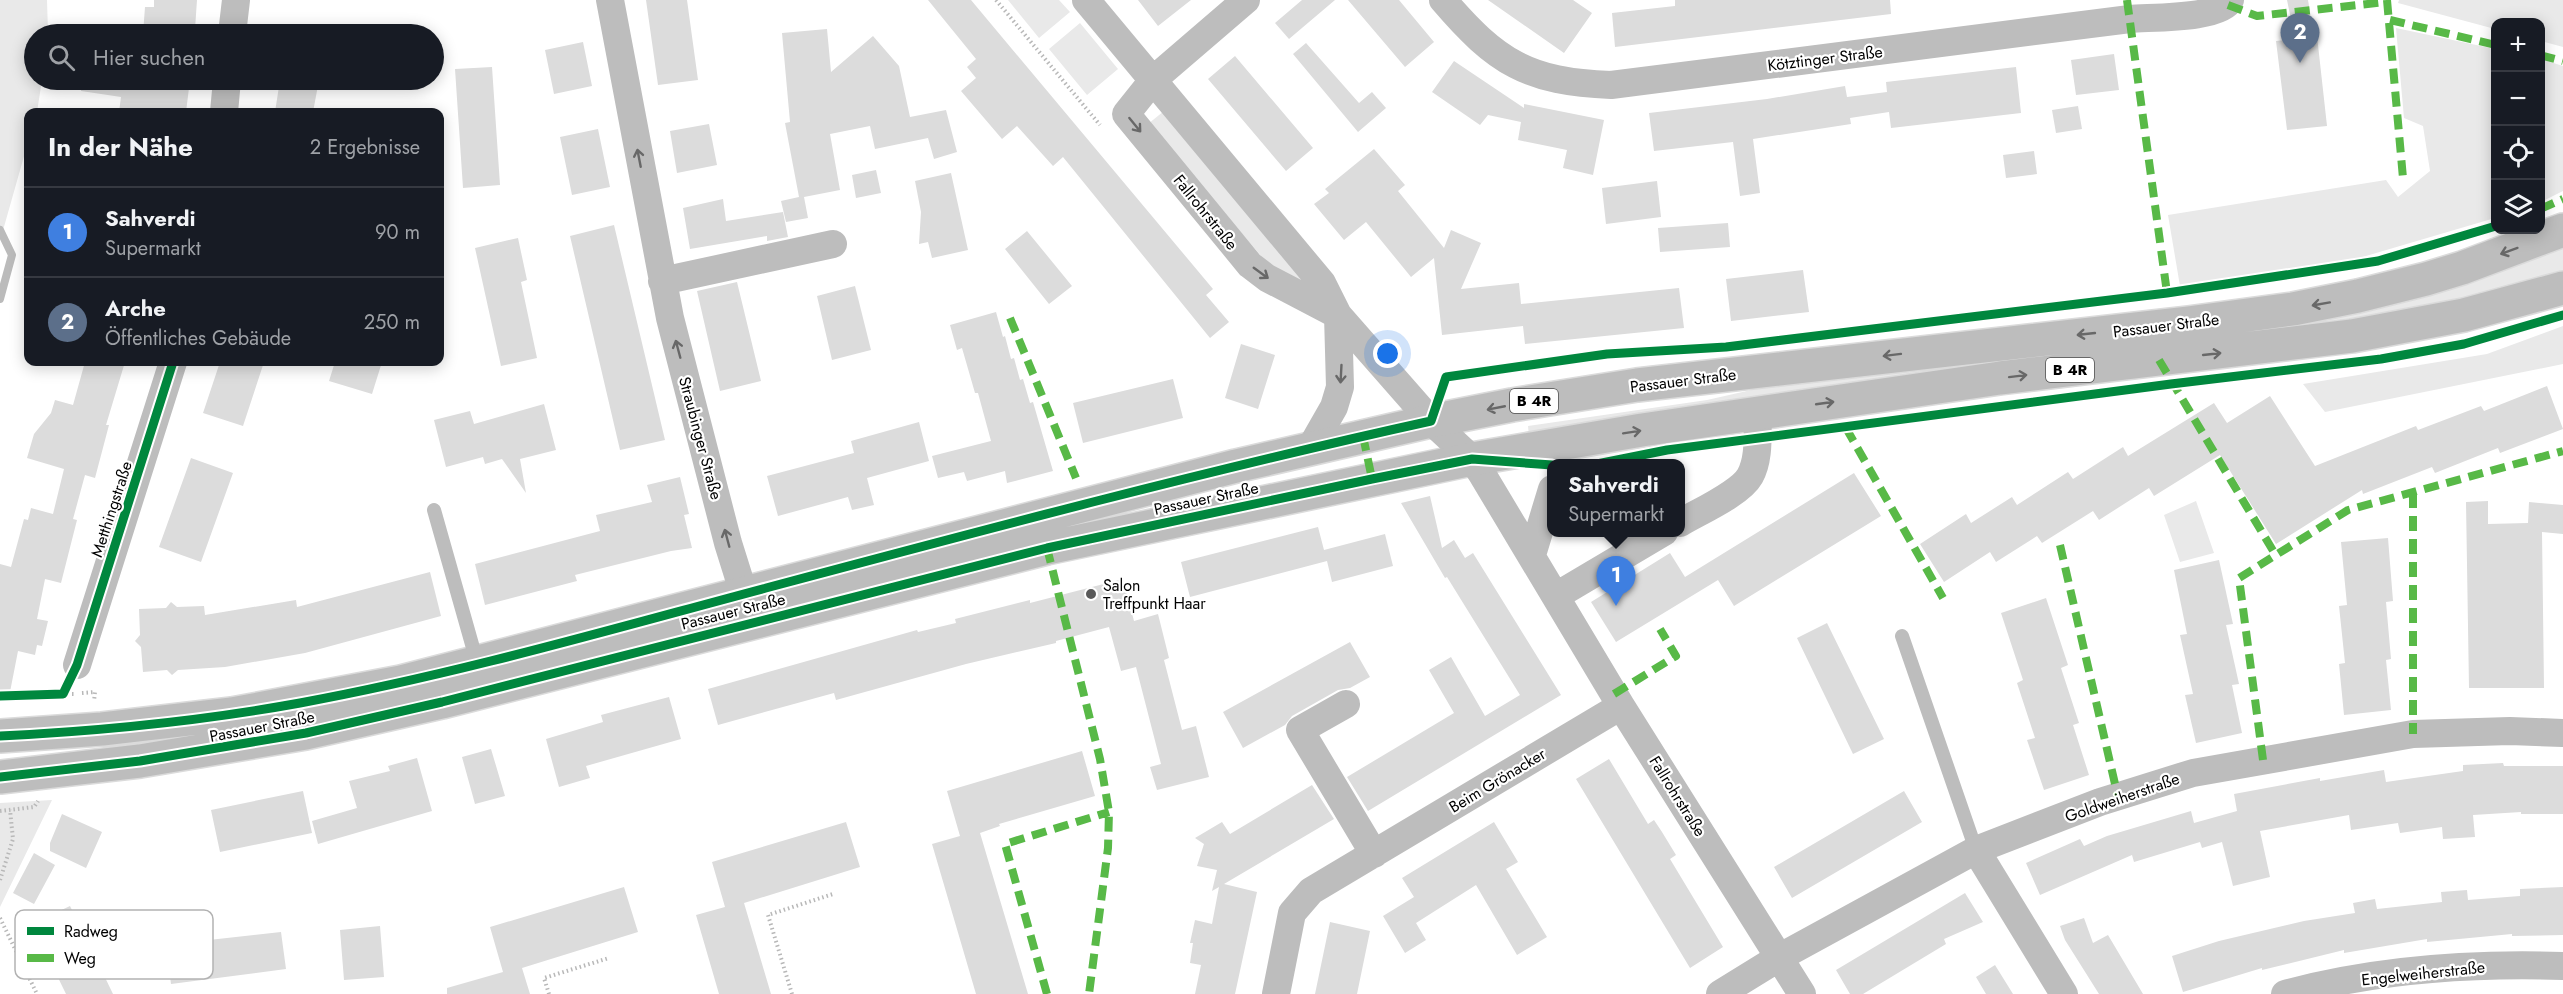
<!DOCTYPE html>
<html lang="de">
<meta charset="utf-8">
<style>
:root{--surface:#171b24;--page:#20242c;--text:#f1f3f6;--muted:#9ea1a6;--line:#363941;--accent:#d93025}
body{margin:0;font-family:Jost,sans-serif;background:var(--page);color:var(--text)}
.controls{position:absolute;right:18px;top:18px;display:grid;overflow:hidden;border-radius:12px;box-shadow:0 3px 15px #0003}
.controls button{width:54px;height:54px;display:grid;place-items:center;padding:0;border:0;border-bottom:2px solid var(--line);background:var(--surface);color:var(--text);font:30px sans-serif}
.you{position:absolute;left:1388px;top:354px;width:21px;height:21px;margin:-15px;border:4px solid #fff;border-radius:50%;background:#1a73e8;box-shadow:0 0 0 9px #1a73e833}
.badge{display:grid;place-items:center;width:39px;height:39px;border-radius:50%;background:var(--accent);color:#fff;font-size:20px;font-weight:700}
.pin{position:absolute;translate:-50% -50px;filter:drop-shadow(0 2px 3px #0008)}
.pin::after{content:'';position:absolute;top:32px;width:21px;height:18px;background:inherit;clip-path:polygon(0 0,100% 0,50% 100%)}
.popup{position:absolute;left:1547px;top:459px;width:138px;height:78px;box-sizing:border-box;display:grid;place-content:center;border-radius:12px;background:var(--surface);filter:drop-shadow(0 2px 4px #0005);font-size:20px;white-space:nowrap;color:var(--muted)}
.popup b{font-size:22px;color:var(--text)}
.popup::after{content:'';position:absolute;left:50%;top:100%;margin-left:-12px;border:12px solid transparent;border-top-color:var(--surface)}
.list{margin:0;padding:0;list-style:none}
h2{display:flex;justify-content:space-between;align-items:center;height:78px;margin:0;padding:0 24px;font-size:26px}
h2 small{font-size:20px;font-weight:400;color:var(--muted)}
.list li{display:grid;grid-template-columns:39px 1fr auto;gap:18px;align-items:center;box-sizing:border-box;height:90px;padding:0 24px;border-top:2px solid var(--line)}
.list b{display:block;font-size:22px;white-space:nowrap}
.list p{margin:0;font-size:20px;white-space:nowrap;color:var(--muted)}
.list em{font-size:20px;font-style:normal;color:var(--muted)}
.icon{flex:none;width:33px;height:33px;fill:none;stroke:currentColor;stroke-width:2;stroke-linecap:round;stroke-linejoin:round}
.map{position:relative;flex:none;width:2563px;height:994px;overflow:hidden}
.search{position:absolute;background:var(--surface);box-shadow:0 3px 15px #0003;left:24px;top:24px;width:420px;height:66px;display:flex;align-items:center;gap:15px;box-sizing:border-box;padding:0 21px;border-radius:33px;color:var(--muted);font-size:22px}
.panel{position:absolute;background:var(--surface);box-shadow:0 3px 15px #0003;left:24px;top:108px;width:420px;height:258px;border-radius:12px}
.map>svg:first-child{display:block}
.green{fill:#e9e9e9}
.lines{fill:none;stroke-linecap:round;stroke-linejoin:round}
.stream{stroke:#bbb;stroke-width:8}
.building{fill:#dcdcdc}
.primary-casing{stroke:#dbdbdb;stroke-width:36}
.path{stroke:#b8b8b8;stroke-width:4;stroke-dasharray:1.5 3;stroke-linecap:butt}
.lane{stroke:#bdbdbd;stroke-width:14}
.street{stroke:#bdbdbd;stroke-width:28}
.primary{stroke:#bdbdbd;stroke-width:33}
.quiet{stroke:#58b947;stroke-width:8;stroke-dasharray:15 8;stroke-linecap:butt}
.cycleway-casing{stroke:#fff;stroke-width:13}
.cycleway{stroke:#00873e;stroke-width:9}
.oneway{stroke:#686868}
.poi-dot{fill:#595959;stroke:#fff;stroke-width:2}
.labels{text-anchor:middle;stroke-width:4.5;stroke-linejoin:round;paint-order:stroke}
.shield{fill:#fff;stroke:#4c4c4c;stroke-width:1.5}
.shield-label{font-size:15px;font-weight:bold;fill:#000}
.street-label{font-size:16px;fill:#000;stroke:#fff}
.poi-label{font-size:16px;fill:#000;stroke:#fff;text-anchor:start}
.key{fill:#fff;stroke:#b2b2b2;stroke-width:1.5}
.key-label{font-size:16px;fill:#000}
</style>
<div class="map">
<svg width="2563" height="994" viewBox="0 0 2563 994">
<rect width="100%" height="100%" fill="#fff"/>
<path class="green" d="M0,0H47L48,33L34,34V80H42L37,112H28V142L0,241Z
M1008,0H1059L1070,12L1039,38Z
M2399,0H2563V47L2541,41L2540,22H2496L2495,29L2398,3Z
M1080,23L1118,69L1087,95L1049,49Z
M2396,28L2495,49V218L2349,261L2180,286L2168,215L2386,180L2398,197L2430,171L2423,126L2404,118Z
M2541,59L2563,66V191L2541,202Z
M1164,111L1306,283L1268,264L1148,124Z
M2563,243V272L2450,304L2298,329L2296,320Z
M2563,326V364L2325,412L2303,384L2487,354Z
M2192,341L1529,436L1528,426L1707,400L1782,383L1923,365Z
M2196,501L2214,553L2180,562L2164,515Z
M52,800L0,907V803Z"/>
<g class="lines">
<path class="stream" d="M0,230L12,255L0,299"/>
</g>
<path class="building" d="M154,0H197L195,29L169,27L168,34H143L145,7H154Z
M646,0H687L698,80L658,85Z
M928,0H971L1213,289L1206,295L1229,322L1210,338L1063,157L1053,166L1017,126L1002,139L961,91L976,78L967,67L976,59Z
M1138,0H1191L1158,26Z
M1302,0H1335L1289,39L1275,23Z
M1348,0H1399L1434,42L1405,67Z
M1488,0H1573L1592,13L1564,53Z
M1675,0H1890L1891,14L1615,47L1612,13L1675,6Z
M2287,0H2308L2314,36H2317L2327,126L2287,130L2276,41L2295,39Z
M827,29L831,72L873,36L899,66L910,117L946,110L957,152L934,159L928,138L875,149L870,126L830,134L840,190L804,197L808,218L786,222L781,201L799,197L785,123L790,122L782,33Z
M583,42L592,86L554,94L545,50Z
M1306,43L1359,103L1372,92L1386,108L1358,132L1293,54Z
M2114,54L2119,90L2076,95L2071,60Z
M1235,56L1313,148L1286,171L1208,79Z
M1454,61L1524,108V104L1604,120L1593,175L1563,168L1567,150L1518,140L1521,122L1488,115L1480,125L1432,92Z
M492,67L500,185L463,188L455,69Z
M2016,67L2021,113L1891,128L1889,112L1850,118L1851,124L1753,139L1760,193L1740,196L1733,142L1654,151L1649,113L1767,99L1845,86L1847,97L1887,92L1886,82Z
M82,80H190L186,112H119L121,97L81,91Z
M280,80H319L313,112H275Z
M2078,106L2082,129L2056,133L2052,110Z
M709,124L717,165L677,173L670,131Z
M598,129L610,187L572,195L560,137Z
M1374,149L1405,185L1398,191L1444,248L1451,230L1481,243L1461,289L1519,283L1521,304L1679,288L1684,328L1525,344L1523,326L1442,335L1434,258L1411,277L1366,222L1344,240L1314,204L1329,193L1325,189Z
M2034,151L2037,174L2006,178L2003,155Z
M876,170L881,193L856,198L852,175Z
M951,173L968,250L932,258L928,242L919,244L921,212L915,181Z
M1657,181L1661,217L1606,224L1602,188Z
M723,199L726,221L783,212L788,237L767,241V236L690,249L683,208Z
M1728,223L1730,247L1660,252L1658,228Z
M614,225L665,440L620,450L570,236Z
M1027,231L1072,286L1049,304L1005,249Z
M518,238L527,280L521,282L537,358L501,366L475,248Z
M1803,270L1809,312L1731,321L1726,279Z
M737,282L761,381L720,391L697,291Z
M855,286L871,350L832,360L817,296Z
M996,312L1003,337L1005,336L1011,359L1014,358L1020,380L1023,379L1030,403L1033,402L1053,471L1007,483L1005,471L967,481L964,472L938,478L932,456L991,441L978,393H975L962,348L957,350L950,325Z
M1241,344L1275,355L1258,409L1225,398Z
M85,362H125L106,425H109L95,478L85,475L73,519L77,520L61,583L45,579L37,619L48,621L42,646L37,645L35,655L18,651L10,692L0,691V564L11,567L24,519L28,520L31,508L53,514L64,469L27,458L34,434L51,413L55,400L73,405Z
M220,362H264L243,426L203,413Z
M335,362H382L372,394L329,381Z
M1173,379L1183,418L1083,443L1073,403Z
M2547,386L2563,429L2500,453L2498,448L2435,473L2432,467L2363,494L2362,490L2276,544L2220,455L2154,496L2149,488L2099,520L2093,511L2042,543L2037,536L1996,562L1990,552L1944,582L1920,544L1966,514L1971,523L2012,497L2017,505L2068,472L2073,479L2123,447L2128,456L2214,403L2227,423L2270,396L2315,466L2416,426L2418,430L2481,406L2484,411Z
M544,404L556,450L520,459L526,493L502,459L485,464L483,457L446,467L434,420L470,411L474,424Z
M919,422L929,461L867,478L874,505L852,510L848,497L778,516L767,476L854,453L851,441Z
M191,458L233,473L201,562L159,547Z
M1854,473L1881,516L1734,606L1718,580L1616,642L1591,602L1670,553L1685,577Z
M680,477L689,514L684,515L692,548L671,551L575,575L577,581L485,605L475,564L600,531L596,515L652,502L647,485Z
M1430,496L1442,548L1454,540L1465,558L1473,553L1561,695L1368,811L1347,777L1454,713L1429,670L1451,657L1485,716L1520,695L1447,577L1445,578L1401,503Z
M2488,501V524L2528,523L2529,502L2563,505V534L2542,532L2544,688H2469L2466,502Z
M1318,527L1324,550L1385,534L1393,566L1332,582L1327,561L1190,597L1181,562Z
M2388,538L2393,601L2386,602L2391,659L2386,660L2391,710L2344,715L2339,664L2345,663L2339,606L2347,605L2341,542Z
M2219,560L2233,624L2226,625L2239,684L2232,685L2242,733L2196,743L2185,695L2193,694L2180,635L2187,634L2174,570Z
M430,572L441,616L305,653L225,667L178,670L172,675L167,670L143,672L141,647L135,641L140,635L139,609L166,608L171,602L177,607L204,606L205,615L296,600L297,607Z
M1123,579L1134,621L1158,614L1169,658L1164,660L1182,730L1196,726L1209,777L1157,790L1150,767L1161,764L1136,667L1121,671L1109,627L1056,641V643L966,664L836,700L834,693L718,725L708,689L917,630L918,632L956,623L955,619L1030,600V603Z
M2046,598L2068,665L2061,668L2079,723L2073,725L2089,775L2044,790L2027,740L2035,738L2017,683L2023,680L2001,613Z
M1827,623L1884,739L1853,754L1797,638Z
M1350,642L1370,677L1350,688L1338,690L1292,716L1285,725L1243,748L1223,712Z
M669,697L681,739L586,766L590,778L559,787L546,739L603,722L601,715Z
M491,749L505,796L475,804L462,757Z
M1082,751L1095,796L999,824L1000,826L980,833L1028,994H976L932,844L960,836L947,791Z
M417,758L432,811L318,844L312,821L357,808L349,781L390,771L388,766Z
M1609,759L1648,824L1654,820L1662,832L1676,855L1670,859L1723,947L1690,968L1576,779Z
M2503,763L2504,766H2563V814H2521V812L2473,815L2475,837L2443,839L2442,827L2400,833L2398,823L2351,830L2349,815L2260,831L2270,877L2233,886L2222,842L2202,848L2200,842L2134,862L2132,855L2040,895L2026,863L2080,839L2084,846L2107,836L2191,811L2194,823L2237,811L2234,794L2320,778V781L2384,770L2386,782L2463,771V765Z
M1312,785L1334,819L1224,884L1257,892L1235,994H1195L1201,965L1190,963L1193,943H1190L1195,920L1212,924L1219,887L1212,891L1217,870L1197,866L1204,844L1195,838L1222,822L1230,834Z
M303,791L312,833L220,852L211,810Z
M1904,791L1922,822L1792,898L1774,867Z
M62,814L102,832L86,868L50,851V843Z
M846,822L860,867L744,903L771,994H719L696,915L725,907L712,862Z
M1494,822L1518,862L1506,869L1547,937L1517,955L1476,885L1416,923L1426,940L1405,953L1383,916L1414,897L1402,878Z
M34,853L55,865L34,904L13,893Z
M624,887L638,932L522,968L530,994H447V988L503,972L490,927Z
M2563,887V935L2512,936V934L2427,942V939L2344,953V950L2262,970V968L2183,992L2172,956L2219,941L2304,921L2355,913L2353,903L2375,899L2377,909L2442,902L2441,892L2467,890L2468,900L2520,896V889Z
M1965,893L1983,922L1944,939L1946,944L1863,994H1850L1836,970Z
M70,906L99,965L113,994H66L47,955L32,924Z
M2084,918L2093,943L2108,935L2143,994H2099L2065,940L2060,926Z
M1330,922L1370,931L1357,994H1315Z
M380,926L384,977L344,980L340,930Z
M208,932L209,940L281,932L286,969L171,984L165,937Z
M1995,965L2013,994H1986L1976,977Z"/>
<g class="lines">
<defs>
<path id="primary" d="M0,736L102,729L232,714L401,682L1236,466L1431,421L1512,405L1637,385L2189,323L2293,309L2358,296L2426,279L2462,268L2563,230
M0,777L140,761L306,733L442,702L1047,548L1472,459L1642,430L2000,378L2352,336L2464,315L2563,288"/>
</defs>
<use href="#primary" class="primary-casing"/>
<path class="path" d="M996,0L1100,125
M82,693L95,692L94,701
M63,694H75
M0,811L34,807L38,801
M0,880L13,839L10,810
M0,918L37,994
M549,994L544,978L609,958
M792,994L768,915L833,894"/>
<path class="lane" d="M434,510L477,662
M1902,636L1976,850"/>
<path class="street" d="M610,0L670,318L728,543L744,594
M1086,0L1322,283L1338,315L1431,421L1472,459L1482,474L1621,706L1802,994
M1246,0L1154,79L1126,114L1250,265L1267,278L1338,315L1340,387L1334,407L1310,449
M1443,0C1496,62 1528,82 1611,85L2130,19C2151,17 2221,19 2230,0
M232,34L236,0
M224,112L227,80
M662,281L833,244
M1680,523C1698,512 1740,494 1750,476C1760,458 1757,433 1758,412
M1532,555L1552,489
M1556,596L1664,532
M77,665L173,362
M1346,704L1300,730L1374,854
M1976,850L2064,994
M1276,994L1292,913L1311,891L1621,706
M1720,994L1780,957L1976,850L2100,802L2193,773L2413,734L2510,731L2563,733
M2285,994C2374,970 2470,963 2563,966"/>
<use href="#primary" class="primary"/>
<path class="quiet" d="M2127,0L2167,293
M2387,0L2403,178
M2228,5L2257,16L2386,2
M2390,20L2496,45
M2540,55L2563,61
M2540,209L2563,199
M1010,318L1076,478
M2159,360L2275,554
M1846,428L1943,598
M1363,436L1372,479
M2413,493V734
M2060,545L2118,797
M1047,548L1100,759L1109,812L1108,848L1089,994
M1614,694L1676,656L1660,629
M2263,760L2239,578L2348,510L2563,451
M1047,994L1005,844L1109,812"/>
<defs>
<path id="cycleway" d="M1597,464L1667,450L2171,384L2381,359L2464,344L2563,315
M0,696L63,694L77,665L173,362
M0,736C101,731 201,721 300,703C458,674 612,629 766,588C987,529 1208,470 1431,421L1446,377L1607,354L1726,347L2167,293L2378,261L2496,226
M0,777L140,761L306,733L442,702L1047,548L1372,479L1472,459L1552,465"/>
</defs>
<use href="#cycleway" class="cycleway-casing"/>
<use href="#cycleway" class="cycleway"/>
</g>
<defs><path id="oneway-shaft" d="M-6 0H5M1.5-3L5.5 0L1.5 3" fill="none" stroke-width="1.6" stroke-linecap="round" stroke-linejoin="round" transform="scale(1.5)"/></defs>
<g class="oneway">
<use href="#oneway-shaft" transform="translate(1135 125) rotate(51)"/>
<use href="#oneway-shaft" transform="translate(639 158) rotate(-101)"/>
<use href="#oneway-shaft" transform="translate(2509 251) rotate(160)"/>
<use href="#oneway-shaft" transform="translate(1261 273) rotate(36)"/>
<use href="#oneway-shaft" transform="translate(2321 304) rotate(170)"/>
<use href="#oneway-shaft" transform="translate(2086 334) rotate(174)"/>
<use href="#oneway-shaft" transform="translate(678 349) rotate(-105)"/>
<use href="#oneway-shaft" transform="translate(2212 354) rotate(-6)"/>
<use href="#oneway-shaft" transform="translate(1892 355) rotate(173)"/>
<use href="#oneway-shaft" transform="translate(1341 374) rotate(93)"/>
<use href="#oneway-shaft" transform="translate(2018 376) rotate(-7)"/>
<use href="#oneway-shaft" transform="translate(1825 403) rotate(-8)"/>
<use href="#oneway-shaft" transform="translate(1496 408) rotate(169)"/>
<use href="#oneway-shaft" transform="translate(1632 432) rotate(-9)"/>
<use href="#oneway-shaft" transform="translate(727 538) rotate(-105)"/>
</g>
<circle class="poi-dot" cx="1091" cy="594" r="6"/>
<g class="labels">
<g class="shield">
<rect x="2046" y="358" width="48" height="24" rx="4.5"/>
<rect x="1510" y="389" width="48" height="24" rx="4.5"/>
</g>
<g class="shield-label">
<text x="2070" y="375">B 4R</text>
<text x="1534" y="406">B 4R</text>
</g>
<g class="street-label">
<text transform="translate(1825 58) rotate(-7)" y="6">Kötztinger Straße</text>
<text transform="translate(1206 212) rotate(51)" y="6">Fallrohrstraße</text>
<text transform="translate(2166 325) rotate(-7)" y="6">Passauer Straße</text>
<text transform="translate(1683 380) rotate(-7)" y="6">Passauer Straße</text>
<text transform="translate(701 438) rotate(75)" y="6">Straubinger Straße</text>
<text transform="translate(1206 498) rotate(-12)" y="6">Passauer Straße</text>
<text transform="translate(111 509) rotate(-72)" y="6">Metthingstraße</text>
<text transform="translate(733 611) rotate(-14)" y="6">Passauer Straße</text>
<text transform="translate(262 726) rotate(-11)" y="6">Passauer Straße</text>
<text transform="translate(1497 780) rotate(-31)" y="6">Beim Grönacker</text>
<text transform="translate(1678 796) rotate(58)" y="6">Fallrohrstraße</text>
<text transform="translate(2122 797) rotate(-19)" y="6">Goldweiherstraße</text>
<text transform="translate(2423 973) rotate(-6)" y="6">Engelweiherstraße</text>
</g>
<g class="poi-label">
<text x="1103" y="591">Salon<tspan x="1103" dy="18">Treffpunkt Haar</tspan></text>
</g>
</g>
<rect x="15" y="910" width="198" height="69" rx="9" class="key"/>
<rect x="27" y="927" width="27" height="8" fill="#00873e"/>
<rect x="27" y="954" width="27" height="8" fill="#58b947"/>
<g class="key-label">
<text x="64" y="937">Radweg</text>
<text x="64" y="964">Weg</text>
</g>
</svg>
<div class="controls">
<button>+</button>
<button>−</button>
<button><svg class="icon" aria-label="locate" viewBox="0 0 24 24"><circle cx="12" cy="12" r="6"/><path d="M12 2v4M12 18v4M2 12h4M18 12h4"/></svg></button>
<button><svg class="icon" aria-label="layers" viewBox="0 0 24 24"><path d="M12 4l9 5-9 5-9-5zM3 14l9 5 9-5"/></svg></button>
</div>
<div class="you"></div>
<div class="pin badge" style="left:1616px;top:606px;background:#3f7fe0">1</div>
<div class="popup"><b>Sahverdi</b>Supermarkt</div>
<div class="pin badge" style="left:2300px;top:63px;background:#5c6f8a">2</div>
<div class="search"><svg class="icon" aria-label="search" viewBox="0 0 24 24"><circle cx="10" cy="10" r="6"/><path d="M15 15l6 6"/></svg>Hier suchen</div>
<section class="panel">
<h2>In der Nähe<small>2 Ergebnisse</small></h2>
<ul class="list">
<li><span class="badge" style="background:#3f7fe0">1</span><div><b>Sahverdi</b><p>Supermarkt</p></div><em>90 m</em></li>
<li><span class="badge" style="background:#5c6f8a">2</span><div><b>Arche</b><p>Öffentliches Gebäude</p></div><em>250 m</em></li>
</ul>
</section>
</div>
